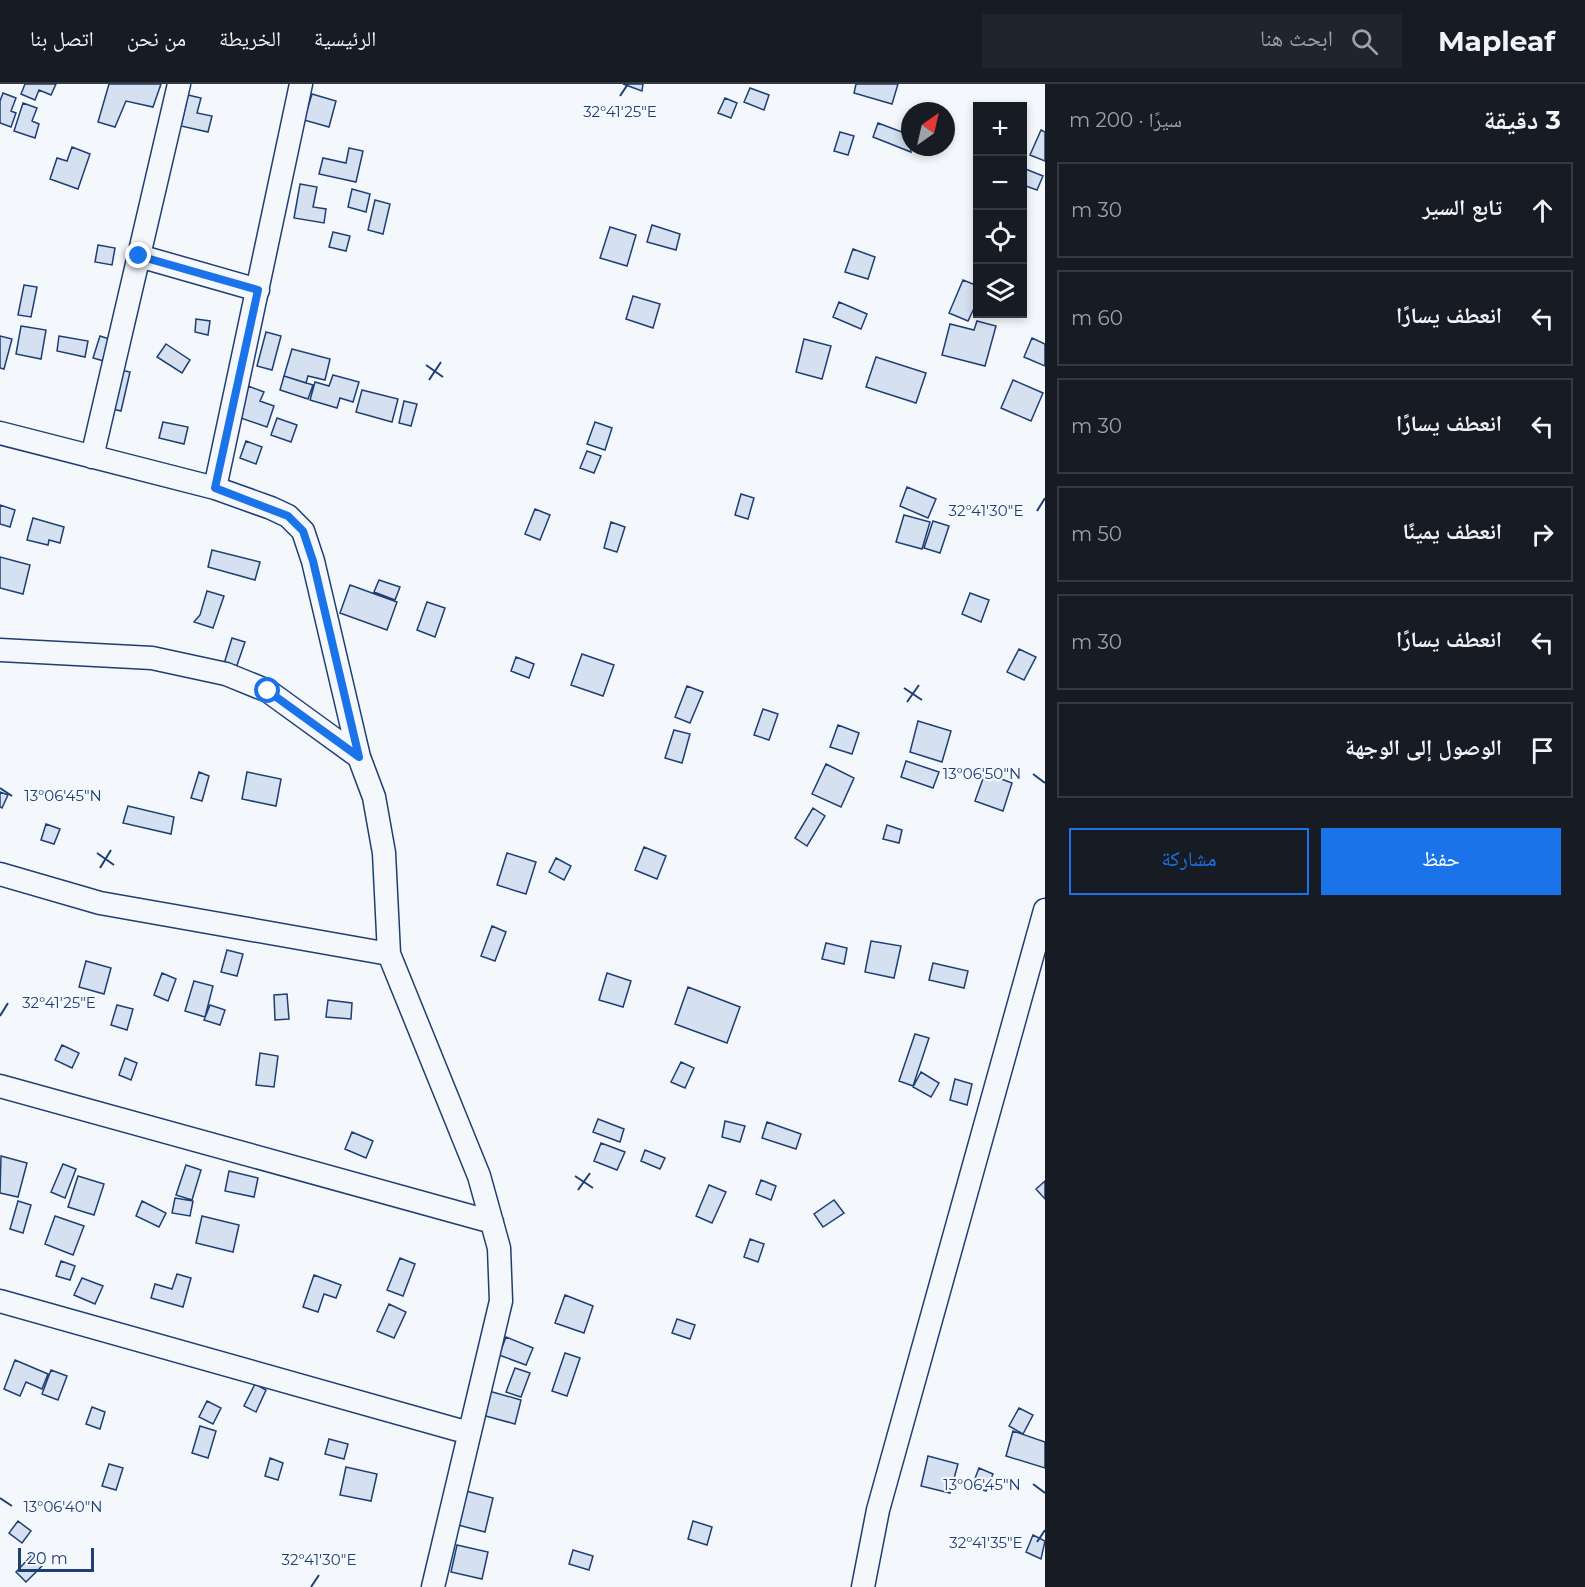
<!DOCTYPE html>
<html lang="ar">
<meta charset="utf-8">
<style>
:root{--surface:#171b24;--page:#20242c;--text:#f1f3f6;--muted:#9ea1a6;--line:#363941;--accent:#1a73e8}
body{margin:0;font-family:Montserrat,"Noto Naskh Arabic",sans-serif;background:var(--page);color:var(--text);direction:rtl}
.controls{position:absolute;right:18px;top:18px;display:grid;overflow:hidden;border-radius:0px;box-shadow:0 3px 9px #0003}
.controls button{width:54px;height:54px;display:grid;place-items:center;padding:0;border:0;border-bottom:2px solid var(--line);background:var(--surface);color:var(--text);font:30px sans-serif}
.compass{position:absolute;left:901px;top:18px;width:54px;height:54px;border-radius:50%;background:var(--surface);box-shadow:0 3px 9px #0003;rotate:34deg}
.scale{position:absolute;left:18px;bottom:15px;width:76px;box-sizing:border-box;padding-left:6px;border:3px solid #1d3f73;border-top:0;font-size:16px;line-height:21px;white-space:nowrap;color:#1d3f73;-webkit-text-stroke:4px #f4f7fb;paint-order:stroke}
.stop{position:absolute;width:18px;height:18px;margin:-14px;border:4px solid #1a73e8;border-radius:50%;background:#fff}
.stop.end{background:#1a73e8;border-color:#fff;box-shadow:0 2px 6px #0008}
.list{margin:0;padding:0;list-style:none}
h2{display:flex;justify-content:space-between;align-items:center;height:78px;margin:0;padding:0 24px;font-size:26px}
h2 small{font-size:20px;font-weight:400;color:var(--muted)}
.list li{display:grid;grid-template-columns:39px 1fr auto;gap:18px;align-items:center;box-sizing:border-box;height:96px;margin:0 12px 12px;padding:0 12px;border:2px solid var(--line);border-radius:0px}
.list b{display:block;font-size:22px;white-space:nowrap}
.list em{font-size:20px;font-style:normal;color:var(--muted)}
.actions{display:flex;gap:12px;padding:18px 24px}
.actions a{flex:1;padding:14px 0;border:2px solid var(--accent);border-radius:0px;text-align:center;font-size:21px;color:var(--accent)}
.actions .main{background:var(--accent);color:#fff}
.icon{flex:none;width:33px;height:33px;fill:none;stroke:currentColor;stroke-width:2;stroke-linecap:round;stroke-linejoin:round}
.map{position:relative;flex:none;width:1045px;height:1503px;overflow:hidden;direction:ltr}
header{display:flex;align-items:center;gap:36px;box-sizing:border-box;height:84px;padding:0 30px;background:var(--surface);border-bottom:2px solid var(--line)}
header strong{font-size:28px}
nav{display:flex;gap:33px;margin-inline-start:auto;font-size:21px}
.search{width:420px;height:54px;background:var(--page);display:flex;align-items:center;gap:15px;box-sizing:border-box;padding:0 21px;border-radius:0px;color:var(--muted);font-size:22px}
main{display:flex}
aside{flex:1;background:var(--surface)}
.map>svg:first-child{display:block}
.building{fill:#d5e0f0;stroke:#1d3f73;stroke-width:1.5}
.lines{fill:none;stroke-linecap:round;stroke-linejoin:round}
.minor-casing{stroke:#1d3f73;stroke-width:25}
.minor{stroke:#f4f7fb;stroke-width:22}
.route{stroke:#1a73e8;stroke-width:8}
.ticks{fill:none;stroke:#1d3f73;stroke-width:2}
.ticks-label{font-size:15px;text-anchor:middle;fill:#1d3f73;stroke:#f4f7fb;stroke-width:4.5;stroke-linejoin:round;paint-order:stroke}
</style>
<header>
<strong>Mapleaf</strong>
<div class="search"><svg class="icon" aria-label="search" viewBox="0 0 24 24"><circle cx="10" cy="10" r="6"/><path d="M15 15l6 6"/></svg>ابحث هنا</div>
<nav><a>الرئيسية</a><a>الخريطة</a><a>من نحن</a><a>اتصل بنا</a></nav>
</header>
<main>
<aside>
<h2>3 دقيقة<small>سيرًا · 200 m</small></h2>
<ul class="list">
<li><svg class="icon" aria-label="ahead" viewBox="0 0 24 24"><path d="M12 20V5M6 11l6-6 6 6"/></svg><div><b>تابع السير</b></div><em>30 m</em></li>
<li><svg class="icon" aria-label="left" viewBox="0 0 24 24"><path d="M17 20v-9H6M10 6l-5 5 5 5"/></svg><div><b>انعطف يسارًا</b></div><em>60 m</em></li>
<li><svg class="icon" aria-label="left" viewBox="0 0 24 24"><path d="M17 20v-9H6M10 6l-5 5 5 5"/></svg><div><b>انعطف يسارًا</b></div><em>30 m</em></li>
<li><svg class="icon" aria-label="right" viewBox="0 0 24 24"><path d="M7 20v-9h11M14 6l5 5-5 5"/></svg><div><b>انعطف يمينًا</b></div><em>50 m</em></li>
<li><svg class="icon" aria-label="left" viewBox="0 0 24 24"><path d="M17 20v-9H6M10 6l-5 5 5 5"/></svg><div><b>انعطف يسارًا</b></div><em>30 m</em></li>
<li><svg class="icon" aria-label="arrive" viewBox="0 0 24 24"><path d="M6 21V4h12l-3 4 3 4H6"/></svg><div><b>الوصول إلى الوجهة</b></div></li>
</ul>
<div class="actions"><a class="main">حفظ</a><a>مشاركة</a></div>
</aside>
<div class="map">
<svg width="1045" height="1503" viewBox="0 0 1045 1503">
<rect width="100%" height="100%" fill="#f4f7fb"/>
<path class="building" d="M25,0H56L51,11L39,6L35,16L21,10Z
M109,0H161L153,23L126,17L115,43L98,38Z
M623,0H643L642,7Z
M856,0H898L892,20L854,9Z
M750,4L769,11L764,26L744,18Z
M3,9L16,14L11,27L16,29L11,43L0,39V17Z
M312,10L336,17L329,43L304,36Z
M188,11L201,14L197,29L212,32L208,48L181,42Z
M725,14L737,19L731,34L718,29Z
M23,19L37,24L32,37L39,40L35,54L14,47Z
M878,39L910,51L911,68L873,53Z
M1041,46L1045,48V77L1030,71Z
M840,48L854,52L848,71L834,67Z
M72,63L90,70L78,105L50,95L57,74L67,77Z
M349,64L363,67L356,98L319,90L323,74L346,79Z
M1023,84L1043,92L1037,106L1023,101Z
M300,100L317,103L313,123L326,125L324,139L294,134Z
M352,105L370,110L366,128L348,123Z
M375,116L390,120L383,150L368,146Z
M652,141L680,150L676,166L647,158Z
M610,143L636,151L627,182L600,174Z
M333,148L350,152L346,167L329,163Z
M98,161L115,164L112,181L95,178Z
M853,165L875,173L868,195L845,188Z
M963,196L978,202V216L968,237L949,229Z
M24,201L37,203L31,233L18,231Z
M633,212L660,220L653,244L626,235Z
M839,218L867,230L861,245L833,233Z
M196,235L210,237L208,251L195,248Z
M977,237L996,242L985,282L942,271L950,240L974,246Z
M21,242L46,246L41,275L16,270Z
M266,248L281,252L272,286L257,282Z
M0,252L12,255L4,285L0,284Z
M59,252L88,257L85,273L57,267Z
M100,252L118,258L111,279L93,274Z
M1032,254L1045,260V282L1024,273Z
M804,255L831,262L822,295L796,288Z
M166,260L190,276L182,289L157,273Z
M292,265L330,275L325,296L308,292L306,299L284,292Z
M876,273L926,289L916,319L866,303Z
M112,284L130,288L121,327L104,323Z
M333,291L359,298L353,318L340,314L337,324L310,316L315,298L329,302Z
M284,292L313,301L308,315L280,306Z
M1013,296L1043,309L1031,337L1001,324Z
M248,302L264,308L260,317L274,322L267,343L238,333Z
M362,306L398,315L392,338L356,328Z
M404,317L417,320L411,342L399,339Z
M277,334L297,341L291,358L271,351Z
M163,338L188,343L184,360L159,354Z
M595,338L612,344L605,366L587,360Z
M246,357L262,363L256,380L240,374Z
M587,367L601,372L594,389L580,384Z
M907,403L936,415L928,434L900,422Z
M741,410L754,414L748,435L735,431Z
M0,421L15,426L10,443L0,440Z
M535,425L550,431L540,456L525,450Z
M904,431L930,438L922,465L896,458Z
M33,434L64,443L60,459L49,456L48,461L27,456Z
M933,437L949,442L940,469L924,464Z
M611,438L625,443L617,468L604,464Z
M212,466L260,478L255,496L208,483Z
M0,473L30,481L23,510L0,504Z
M379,496L400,503L395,516L374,508Z
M350,501L397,518L387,546L340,529Z
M207,507L224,512L213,544L194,538L200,531Z
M970,509L989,516L981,538L962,530Z
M427,518L445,524L435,553L417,546Z
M232,554L245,558L235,587L223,583Z
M1019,565L1036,573L1024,596L1007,588Z
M582,570L614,581L603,612L571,601Z
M516,573L534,580L529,594L511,587Z
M687,602L703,608L690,639L675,633Z
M763,625L778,630L769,656L754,651Z
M918,637L951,647L942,678L910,668Z
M838,641L859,649L852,670L830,663Z
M674,646L690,650L682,679L665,674Z
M906,677L939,688L933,704L901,693Z
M826,680L854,694L841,723L812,710Z
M199,688L209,692L202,717L191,714Z
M247,688L281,695L276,722L242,715Z
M985,689L1012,699L1003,727L975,717Z
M0,708L8,711L2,724L0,723Z
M128,722L174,733L171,750L123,739Z
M813,724L825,732L807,762L795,754Z
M46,740L60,745L54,760L41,756Z
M887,741L902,746L899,759L883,755Z
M644,763L666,772L657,795L635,786Z
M507,769L536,778L526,810L497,801Z
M556,774L571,782L564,796L549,788Z
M492,842L506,848L495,877L481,872Z
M871,857L901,862L894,894L865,888Z
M826,859L847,864L844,880L822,875Z
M227,866L243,870L237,892L221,888Z
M86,877L111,884L104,910L79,903Z
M933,879L968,887L964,904L929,896Z
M162,889L176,895L168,917L154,911Z
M607,889L631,897L623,923L599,916Z
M194,897L213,902L205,933L185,927Z
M688,903L740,923L727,959L675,940Z
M287,910L289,935L275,936L274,911Z
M328,916L352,919L351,935L326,933Z
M117,921L133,925L127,946L111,941Z
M210,921L225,926L220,941L204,936Z
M915,950L929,954L913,1002L899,997Z
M62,961L79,969L72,984L55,976Z
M260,969L278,972L274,1003L256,1001Z
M125,974L137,979L131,996L119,991Z
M681,978L694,984L685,1004L671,998Z
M921,988L939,999L931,1013L913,1003Z
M955,995L972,1000L967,1021L950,1016Z
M598,1035L624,1045L620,1058L593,1048Z
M725,1037L745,1042L740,1058L722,1053Z
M767,1038L801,1050L796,1065L762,1054Z
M352,1048L373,1057L366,1074L345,1065Z
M601,1059L625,1068L617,1086L594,1077Z
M645,1066L665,1074L660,1085L641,1077Z
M1,1072L27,1079L18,1113L0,1109Z
M63,1080L76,1085L65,1114L51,1108Z
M186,1081L201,1086L192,1116L176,1111Z
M229,1087L258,1094L254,1113L225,1107Z
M78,1092L104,1100L94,1131L68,1123Z
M761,1096L776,1102L771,1116L756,1110Z
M1045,1097V1115L1036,1105Z
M709,1101L726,1108L712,1139L696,1132Z
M175,1114L193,1117L190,1132L172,1129Z
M834,1116L844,1129L823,1143L814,1130Z
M18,1117L31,1121L23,1149L10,1145Z
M142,1117L166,1129L159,1143L136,1132Z
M55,1132L84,1142L73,1171L45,1160Z
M202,1132L239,1141L233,1168L196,1159Z
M750,1155L764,1160L758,1178L744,1173Z
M400,1174L415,1180L403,1212L387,1206Z
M61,1177L75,1182L70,1196L56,1192Z
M177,1190L191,1194L183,1223L151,1214L155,1200L172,1205Z
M314,1191L341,1201L336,1214L324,1210L318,1228L303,1223Z
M82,1194L103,1202L95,1220L74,1211Z
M565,1211L593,1222L584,1249L555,1239Z
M389,1220L406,1228L394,1254L377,1247Z
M677,1235L695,1241L690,1255L672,1249Z
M506,1253L533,1264L526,1281L499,1271Z
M565,1269L580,1274L567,1312L552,1307Z
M15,1276L48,1290L42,1305L26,1298L20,1312L4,1305Z
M515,1284L530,1289L521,1313L506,1308Z
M51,1286L67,1292L58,1316L42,1310Z
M255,1300L266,1306L256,1328L244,1322Z
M489,1307L521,1316L515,1340L482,1331Z
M207,1317L221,1324L213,1340L199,1333Z
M92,1323L105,1328L100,1345L86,1340Z
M1019,1324L1033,1331L1023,1350L1009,1342Z
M200,1342L216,1347L208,1374L192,1369Z
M1013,1347L1045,1358V1384L1006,1372Z
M329,1355L348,1360L344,1375L325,1370Z
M928,1372L958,1380L950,1409L921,1402Z
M270,1374L283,1379L278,1396L265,1392Z
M109,1380L123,1384L116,1406L102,1402Z
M346,1383L377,1390L371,1417L340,1411Z
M979,1384L993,1390L986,1407L972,1402Z
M466,1407L493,1414L485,1448L458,1441Z
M18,1437L31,1447L22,1459L9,1449Z
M693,1437L712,1443L707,1461L688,1455Z
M1033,1451L1045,1457L1041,1475L1026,1468Z
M457,1461L488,1468L482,1495L451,1488Z
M573,1466L593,1472L589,1486L569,1480Z
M31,1472L42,1482L26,1498L16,1488Z"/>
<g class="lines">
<defs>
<path id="minor" d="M139,172L258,206
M0,349L215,404L271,424L288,432L303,447L313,477L359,673
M92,373L179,0
M215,404L301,0
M0,566L152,574L226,590L268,607L359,673L374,713L384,769L389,870L479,1092L499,1164L501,1217L433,1503
M0,790L100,819L389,870
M0,1002L492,1138
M0,1217L469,1349
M863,1503L878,1426L1045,826"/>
</defs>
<use href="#minor" class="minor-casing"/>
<use href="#minor" class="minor"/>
</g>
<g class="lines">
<path class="route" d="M139,172L258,206L215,404L288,432L303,447L313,477L359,673L268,607"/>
</g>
<path class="ticks" d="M620,12L628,0M426,281L443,293M429,296L441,278M1037,427L1045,414M904,604L922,616M907,618L919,601M1033,690L1045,699M0,704L12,712M97,769L114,781M100,784L111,766M0,932L8,919M575,1092L593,1104M578,1106L590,1089M1033,1400L1045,1409M0,1414L12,1422M1037,1458L1045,1446M311,1503L319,1491"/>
<g class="ticks-label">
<text x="620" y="33">32°41'25"E</text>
<text x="986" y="432">32°41'30"E</text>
<text x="982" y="695">13°06'50"N</text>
<text x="63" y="717">13°06'45"N</text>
<text x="59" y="924">32°41'25"E</text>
<text x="982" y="1406">13°06'45"N</text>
<text x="63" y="1428">13°06'40"N</text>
<text x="986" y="1464">32°41'35"E</text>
<text x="319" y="1481">32°41'30"E</text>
</g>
</svg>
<div class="controls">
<button>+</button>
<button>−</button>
<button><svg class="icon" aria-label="locate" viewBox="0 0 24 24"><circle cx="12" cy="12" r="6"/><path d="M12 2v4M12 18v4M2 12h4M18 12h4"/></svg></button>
<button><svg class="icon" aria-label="layers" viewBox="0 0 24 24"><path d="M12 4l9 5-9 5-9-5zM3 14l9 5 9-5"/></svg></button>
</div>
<svg class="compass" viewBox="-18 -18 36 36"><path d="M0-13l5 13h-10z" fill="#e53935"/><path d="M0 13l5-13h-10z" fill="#9ea1a6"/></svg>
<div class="scale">20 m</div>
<div class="stop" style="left:268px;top:607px"></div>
<div class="stop end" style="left:139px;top:172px"></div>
</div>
</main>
